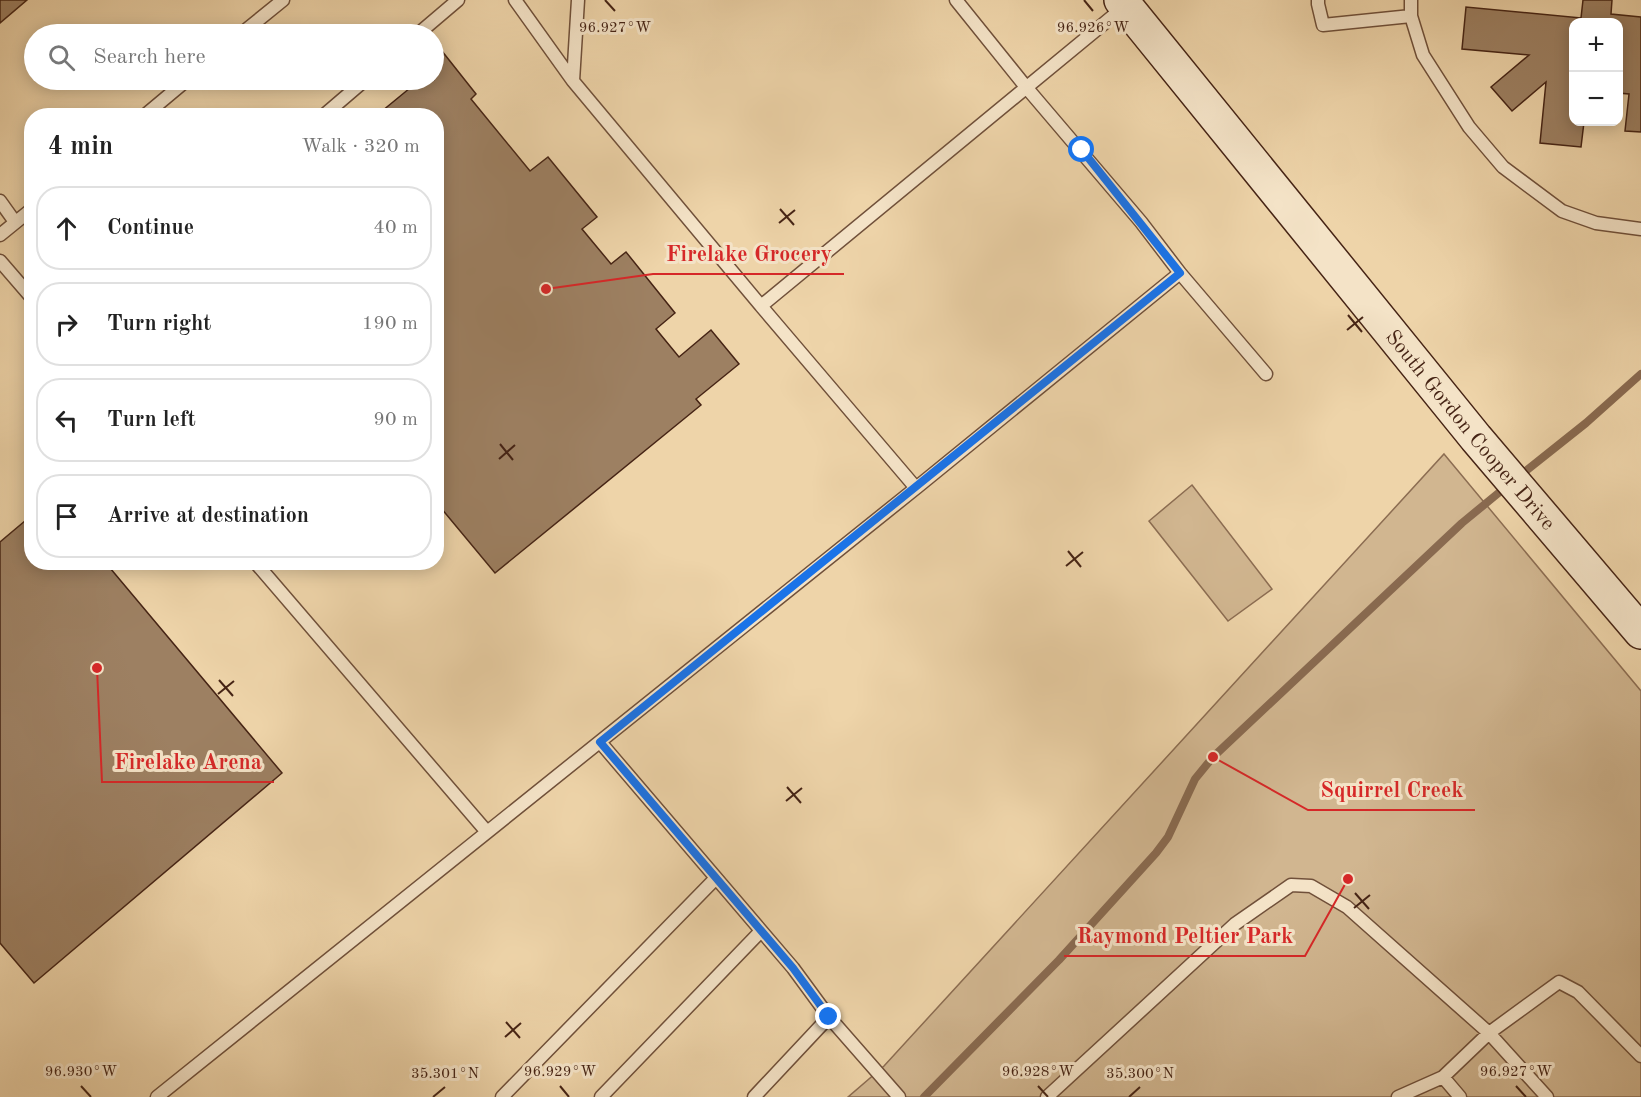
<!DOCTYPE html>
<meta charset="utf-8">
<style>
:root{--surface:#fff;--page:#f6f6f6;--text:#222;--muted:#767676;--line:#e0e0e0}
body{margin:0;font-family:"Old Standard TT",serif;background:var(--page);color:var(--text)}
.controls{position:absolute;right:18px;top:18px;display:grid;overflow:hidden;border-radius:12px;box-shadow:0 3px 15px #0003}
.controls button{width:54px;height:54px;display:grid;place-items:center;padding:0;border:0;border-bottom:2px solid var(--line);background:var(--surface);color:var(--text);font:30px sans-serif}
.stop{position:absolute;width:18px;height:18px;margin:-14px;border:4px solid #1a73e8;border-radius:50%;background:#fff}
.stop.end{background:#1a73e8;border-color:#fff;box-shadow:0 2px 6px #0008}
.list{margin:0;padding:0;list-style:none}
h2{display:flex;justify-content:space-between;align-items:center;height:78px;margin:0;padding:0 24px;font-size:26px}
h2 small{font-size:20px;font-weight:400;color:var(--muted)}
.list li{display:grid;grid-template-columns:39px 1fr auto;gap:18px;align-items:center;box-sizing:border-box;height:84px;margin:0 12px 12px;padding:0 12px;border:2px solid var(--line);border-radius:24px}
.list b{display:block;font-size:22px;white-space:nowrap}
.list em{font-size:20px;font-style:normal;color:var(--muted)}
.icon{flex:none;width:33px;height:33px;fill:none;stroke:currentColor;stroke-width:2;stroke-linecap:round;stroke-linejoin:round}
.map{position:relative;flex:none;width:1641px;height:1097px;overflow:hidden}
.search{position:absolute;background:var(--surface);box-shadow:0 3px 15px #0003;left:24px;top:24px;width:420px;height:66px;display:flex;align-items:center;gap:15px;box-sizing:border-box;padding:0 21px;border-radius:33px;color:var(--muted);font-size:22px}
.panel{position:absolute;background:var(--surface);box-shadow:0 3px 15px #0003;left:24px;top:108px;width:420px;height:462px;border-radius:24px}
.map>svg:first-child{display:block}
.green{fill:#d1b690;stroke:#8c6d52;stroke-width:1.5}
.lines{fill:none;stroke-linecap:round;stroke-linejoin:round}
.stream{stroke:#896a50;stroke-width:8}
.building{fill:#9d8062;stroke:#462415;stroke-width:1.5}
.service-casing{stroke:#70503a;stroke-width:15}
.secondary-casing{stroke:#462415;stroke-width:36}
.service{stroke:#f4e3c7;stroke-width:12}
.secondary{stroke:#f4e3c7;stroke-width:33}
.route{stroke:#1a73e8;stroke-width:8}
.ticks{fill:none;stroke:#462415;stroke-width:2}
.labels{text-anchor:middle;stroke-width:6;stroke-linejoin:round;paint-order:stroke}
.street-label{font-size:21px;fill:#462415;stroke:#f4e3c7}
.ticks-label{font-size:15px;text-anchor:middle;fill:#462415;stroke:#f4e3c7;stroke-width:6;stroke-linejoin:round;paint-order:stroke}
.leader{fill:none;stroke:#d62828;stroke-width:2}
.callout-dot{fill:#d62828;stroke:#f4e3c7;stroke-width:2}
.callout-label{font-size:22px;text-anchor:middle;font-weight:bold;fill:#d62828;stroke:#f4e3c7;stroke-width:6;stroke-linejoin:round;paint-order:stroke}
</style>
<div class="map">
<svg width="1641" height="1097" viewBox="0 0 1641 1097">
<rect width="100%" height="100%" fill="#eed4a9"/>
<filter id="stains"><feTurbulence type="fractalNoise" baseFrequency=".00333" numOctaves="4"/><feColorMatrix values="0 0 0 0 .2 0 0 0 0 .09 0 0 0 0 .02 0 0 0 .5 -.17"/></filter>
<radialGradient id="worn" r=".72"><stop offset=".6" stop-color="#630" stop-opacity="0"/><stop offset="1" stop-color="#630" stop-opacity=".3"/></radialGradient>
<path class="green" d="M1444,454L1641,691V1097H848L884,1066Z
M1192,485L1272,589L1228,621L1149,521Z"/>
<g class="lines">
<path class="stream" d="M1517,478L1586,423L1641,374
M924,1097L1059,960L1156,853L1168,837L1195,779L1213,757L1462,523L1507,486"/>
</g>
<path class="building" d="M0,0H27L0,23Z
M1583,0H1612L1611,14L1641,17V132L1625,131L1629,94L1618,93V22H1574V122H1584L1581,147L1540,143L1546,82L1512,111L1491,87L1529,55L1462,49L1466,7L1581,18Z
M434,41L476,94L471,99L530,171L548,157L597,217L582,229L611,264L626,252L675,313L656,329L679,357L711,330L739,364L696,399L701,405L495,573L436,502V116H376L410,88L403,80H434Z
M32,515V562H105L282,773L34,983L0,943V542Z"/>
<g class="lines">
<defs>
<path id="service" d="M515,0L573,81
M578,0L573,81L761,306L1124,7
M956,0L1026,87L1141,222L1180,273L1266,374
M1318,0V4L1323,25L1411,16
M1411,0V16L1423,55L1469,127L1503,167L1562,211L1596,223L1641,229
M241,34L283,0
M418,34L458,0
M144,116L187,80
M323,116L365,80
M0,201L15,222
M0,235L32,209
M0,261L32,298
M916,488L1180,273
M255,562L487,832
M600,742L793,968L829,1017L754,1097
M829,1017L899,1097
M1443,1077L1460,1097
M157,1097L916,488L761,306
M502,1097L716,878
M601,1097L761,931
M1047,1097L1235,924L1291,885L1311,886L1347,907L1489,1033L1547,1097
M1398,1097L1443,1077L1489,1033L1559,982L1578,992L1641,1056"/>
<g id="secondary">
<path id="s1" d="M1121,0L1476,438L1641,632"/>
</g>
</defs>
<use href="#service" class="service-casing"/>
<use href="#secondary" class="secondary-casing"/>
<use href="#service" class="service"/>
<use href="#secondary" class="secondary"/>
</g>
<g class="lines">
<path class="route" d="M829,1017L793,968L600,742L1180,273L1082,150"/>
</g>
<path class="ticks" d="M605,0L615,11M1084,0L1093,11M780,209L794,225M779,223L795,210M1348,315L1362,332M1347,330L1363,317M500,444L513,460M499,459L515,445M1068,551L1081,567M1066,566L1083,552M219,680L233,696M218,694L234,681M787,787L801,803M786,801L802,788M1355,893L1369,909M1354,908L1370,895M506,1022L520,1038M505,1037L521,1023M81,1086L91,1097M560,1086L569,1097M1038,1086L1048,1097M1516,1086L1526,1097M433,1097L445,1087M1129,1097L1140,1087"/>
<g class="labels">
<g class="street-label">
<text dy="7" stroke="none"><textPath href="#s1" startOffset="554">South Gordon Cooper Drive</textPath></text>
</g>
</g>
<g class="ticks-label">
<text x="615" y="32">96.927°W</text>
<text x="1093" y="32">96.926°W</text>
<text x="81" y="1076">96.930°W</text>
<text x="560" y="1076">96.929°W</text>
<text x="1038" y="1076">96.928°W</text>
<text x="1516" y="1076">96.927°W</text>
<text x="445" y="1078">35.301°N</text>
<text x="1140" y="1078">35.300°N</text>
</g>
<path class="leader" d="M546 289L653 274H844M97 668L102 782H274M1213 757L1308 810H1475M1348 879L1305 956H1064"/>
<g class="callout-dot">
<circle cx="546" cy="289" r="6"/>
<circle cx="97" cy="668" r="6"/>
<circle cx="1213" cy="757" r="6"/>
<circle cx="1348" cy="879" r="6"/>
</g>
<g class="callout-label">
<text x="749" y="261">Firelake Grocery</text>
<text x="188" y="769">Firelake Arena</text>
<text x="1392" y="797">Squirrel Creek</text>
<text x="1185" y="943">Raymond Peltier Park</text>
</g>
<rect width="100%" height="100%" filter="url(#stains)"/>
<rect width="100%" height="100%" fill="url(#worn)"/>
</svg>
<div class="controls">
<button>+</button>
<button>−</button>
</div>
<div class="stop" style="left:1082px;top:150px"></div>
<div class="stop end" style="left:829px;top:1017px"></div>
<div class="search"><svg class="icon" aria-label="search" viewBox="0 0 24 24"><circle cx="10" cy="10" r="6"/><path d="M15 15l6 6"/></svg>Search here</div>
<section class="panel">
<h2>4 min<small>Walk · 320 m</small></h2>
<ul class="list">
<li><svg class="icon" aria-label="ahead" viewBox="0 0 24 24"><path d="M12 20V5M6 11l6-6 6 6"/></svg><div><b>Continue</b></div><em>40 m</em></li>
<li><svg class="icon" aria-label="right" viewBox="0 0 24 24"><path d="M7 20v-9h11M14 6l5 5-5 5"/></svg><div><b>Turn right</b></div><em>190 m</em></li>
<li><svg class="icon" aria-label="left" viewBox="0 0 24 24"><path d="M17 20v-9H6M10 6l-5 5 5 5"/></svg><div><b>Turn left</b></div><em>90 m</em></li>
<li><svg class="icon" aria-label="arrive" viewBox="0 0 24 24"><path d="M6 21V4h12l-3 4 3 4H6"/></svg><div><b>Arrive at destination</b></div></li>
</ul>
</section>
</div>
